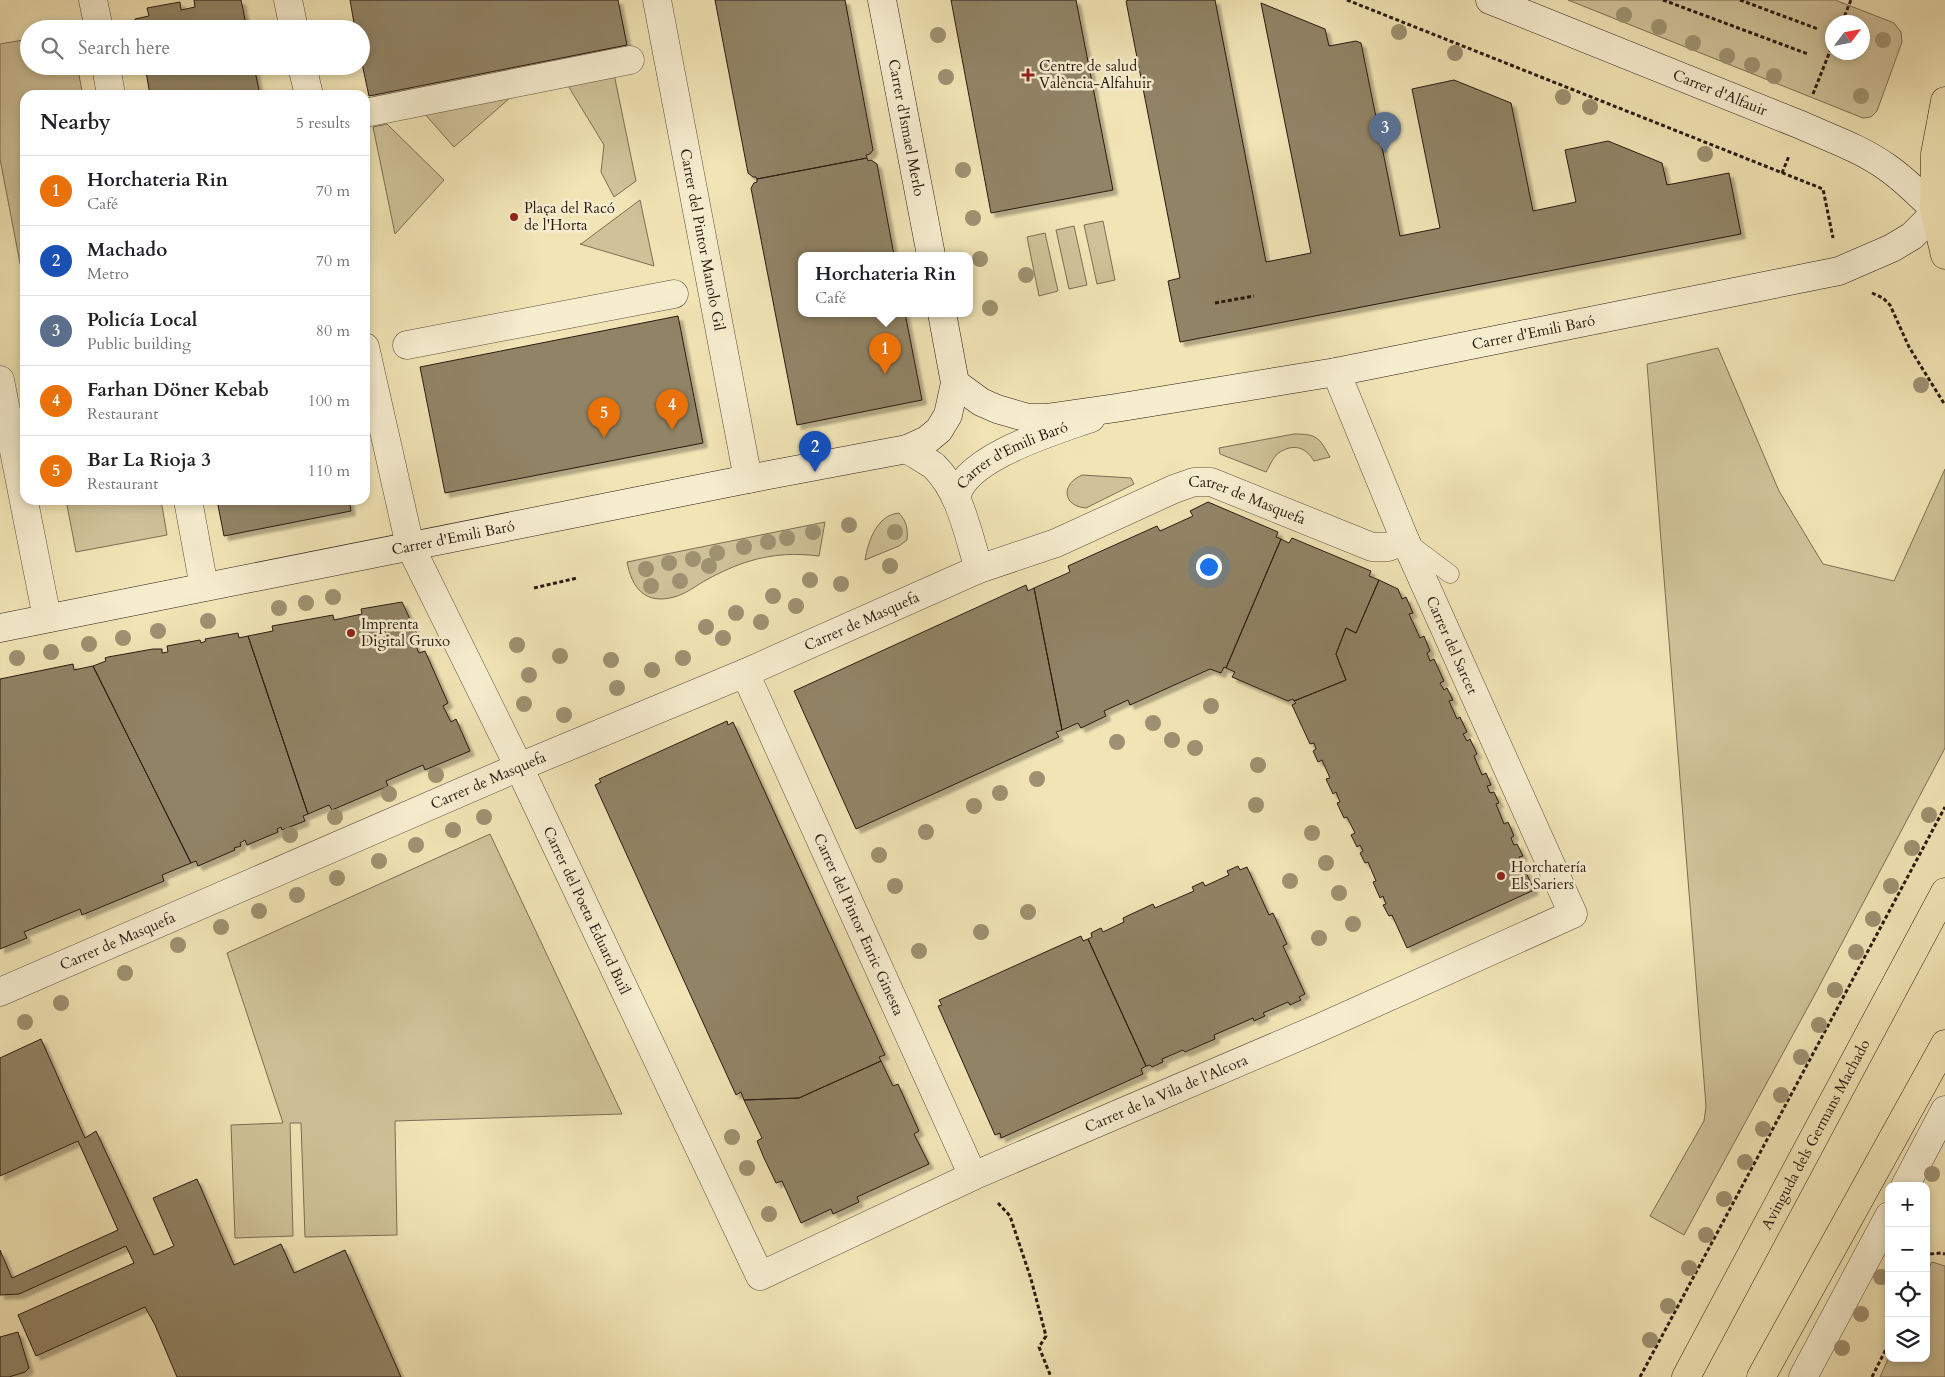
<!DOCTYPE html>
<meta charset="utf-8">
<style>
:root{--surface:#fff;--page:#f2f2f2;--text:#202124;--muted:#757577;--line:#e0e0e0;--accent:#8f2418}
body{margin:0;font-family:Cardo,serif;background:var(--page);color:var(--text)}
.controls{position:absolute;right:15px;bottom:15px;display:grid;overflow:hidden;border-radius:10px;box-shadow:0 2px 8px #0003}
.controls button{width:45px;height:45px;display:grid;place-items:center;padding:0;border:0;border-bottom:1px solid var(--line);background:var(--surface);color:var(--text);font:25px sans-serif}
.compass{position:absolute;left:1825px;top:15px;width:45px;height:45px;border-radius:50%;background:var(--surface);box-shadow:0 2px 8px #0003;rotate:58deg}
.you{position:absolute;left:1208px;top:566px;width:18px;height:18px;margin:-12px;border:4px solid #fff;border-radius:50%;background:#1a73e8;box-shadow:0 0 0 8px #1a73e833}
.badge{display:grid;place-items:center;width:32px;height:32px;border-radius:50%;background:var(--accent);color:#fff;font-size:16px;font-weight:700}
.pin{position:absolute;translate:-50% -41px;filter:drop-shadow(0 1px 2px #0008)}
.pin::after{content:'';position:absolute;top:26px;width:18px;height:15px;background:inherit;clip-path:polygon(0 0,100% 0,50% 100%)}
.popup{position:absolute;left:798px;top:252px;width:175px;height:65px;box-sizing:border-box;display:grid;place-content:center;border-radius:10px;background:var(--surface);filter:drop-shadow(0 1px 4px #0005);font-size:16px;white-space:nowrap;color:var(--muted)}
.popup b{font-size:19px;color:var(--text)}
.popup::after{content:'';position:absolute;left:50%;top:100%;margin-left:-10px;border:10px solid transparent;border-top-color:var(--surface)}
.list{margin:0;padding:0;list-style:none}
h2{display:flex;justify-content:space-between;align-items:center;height:65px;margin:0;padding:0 20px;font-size:21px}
h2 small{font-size:16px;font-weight:400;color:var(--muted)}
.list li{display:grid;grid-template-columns:32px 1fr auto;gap:15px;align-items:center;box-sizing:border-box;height:70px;padding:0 20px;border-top:1px solid var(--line)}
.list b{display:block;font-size:19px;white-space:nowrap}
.list p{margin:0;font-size:16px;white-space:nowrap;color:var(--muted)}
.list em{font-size:16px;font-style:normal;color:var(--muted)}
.icon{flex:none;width:28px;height:28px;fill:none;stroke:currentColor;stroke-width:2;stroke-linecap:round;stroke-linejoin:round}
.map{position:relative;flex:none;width:1945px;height:1377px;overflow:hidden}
.search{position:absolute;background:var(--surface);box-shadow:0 2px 8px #0003;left:20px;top:20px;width:350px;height:55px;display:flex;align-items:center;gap:12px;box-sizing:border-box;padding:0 18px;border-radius:28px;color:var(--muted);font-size:19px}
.panel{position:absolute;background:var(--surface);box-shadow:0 2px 8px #0003;left:20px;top:90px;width:350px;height:415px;border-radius:15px}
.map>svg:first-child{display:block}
.green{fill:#cfc299;stroke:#7c6e55;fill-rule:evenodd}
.building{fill:#918466;stroke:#291b11;filter:url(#shadow)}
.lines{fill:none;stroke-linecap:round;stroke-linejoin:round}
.lane-casing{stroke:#5b4d3a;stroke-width:19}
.street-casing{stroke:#5b4d3a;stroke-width:29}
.secondary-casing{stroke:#291b11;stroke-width:29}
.primary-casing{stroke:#291b11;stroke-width:29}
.path{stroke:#291b11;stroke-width:3;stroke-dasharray:4 2.5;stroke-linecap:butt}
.lane{stroke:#f6edcf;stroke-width:18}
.street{stroke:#f6edcf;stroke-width:28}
.secondary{stroke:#f6edcf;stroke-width:28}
.primary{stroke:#f1e4b5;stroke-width:28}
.tree{fill:#9e9171}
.poi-dot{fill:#8f2418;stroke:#f6edcf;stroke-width:2}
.labels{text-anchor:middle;stroke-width:5;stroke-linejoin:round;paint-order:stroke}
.poi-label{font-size:15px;fill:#291b11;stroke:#f6edcf;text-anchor:start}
.street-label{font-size:15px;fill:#291b11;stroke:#f6edcf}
</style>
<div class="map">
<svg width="1945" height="1377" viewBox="0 0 1945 1377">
<defs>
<filter id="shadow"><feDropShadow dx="4.5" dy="4.5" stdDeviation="1" flood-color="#0004"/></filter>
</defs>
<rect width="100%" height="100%" fill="#f1e4b5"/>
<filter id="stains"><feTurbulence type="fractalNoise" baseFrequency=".004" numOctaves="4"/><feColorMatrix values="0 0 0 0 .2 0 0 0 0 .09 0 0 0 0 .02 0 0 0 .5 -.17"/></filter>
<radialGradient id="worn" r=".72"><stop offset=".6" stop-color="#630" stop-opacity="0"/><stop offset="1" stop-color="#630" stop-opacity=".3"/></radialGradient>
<path class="green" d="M1568,0H1835L1894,23L1901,32L1902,42L1877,111L1871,117L1863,118ZM1862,22V52H1832V22Z
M29,39V66H77L83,95H25V289L0,159V44Z
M614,74L636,181L614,197L601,172L604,145L567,84Z
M511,97L454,147L423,112Z
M387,124L444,180L395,234L373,127Z
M640,200L654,266L580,244H581Z
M1103,221L1115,280L1097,284L1084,225Z
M1074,226L1087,285L1069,289L1056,230Z
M1045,233L1058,291L1039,296L1027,237Z
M1718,348L1779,491L1823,564L1894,581L1945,469V748L1814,996L1684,1235L1650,1216L1704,1121L1706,1106L1647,364Z
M1294,434C1317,434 1319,437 1330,457L1314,461C1306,448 1295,443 1280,452C1273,456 1270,466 1266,472L1220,454L1219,448Z
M1082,475L1131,478L1134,484L1086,508C1062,506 1061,484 1082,475Z
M66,500H161L167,535L76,552Z
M899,513C907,522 908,529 907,540L899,546L865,560C868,541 877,515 899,513Z
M825,522L819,556C796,553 773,554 750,561C736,565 721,572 708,579C697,585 686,594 674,597C645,605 632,588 627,562Z
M490,834L622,1114L395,1121L397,1235L305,1237L301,1123H290L293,1236L235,1238L231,1125L283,1123L227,953Z
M1932,1262L1945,1266V1377H1880L1889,1357L1926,1358V1274Z"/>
<path class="building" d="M194,0H241L247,29H137L135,19L149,16L147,8L180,2L181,10L195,7Z
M350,0H618L627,45L369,96L361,59V29H355Z
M715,0H845L873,150L870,154L866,155L867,158L757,179L756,177H753L748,173Z
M951,0H1076L1113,190L991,213Z
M1129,0H1215L1266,262L1311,253L1261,3L1325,29L1329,46L1356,41L1361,43L1400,236L1440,228L1412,89L1454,80L1511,103L1533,211L1576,202L1565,150L1608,141L1662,163L1667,185L1729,173L1741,234L1180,342L1168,281L1180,278L1126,1Z
M145,66H254L260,95H150Z
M867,158L868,161L871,160L877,164L894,255H801V313H905L922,400L797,425L751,188L754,183L757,182V179Z
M678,316L703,443L445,493L420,367Z
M217,500H349L351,511L224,536Z
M1208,502L1278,532L1276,537L1281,539L1226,668L1224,667L1221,673L1210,669L1130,705L1128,700L1104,711L1106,716L1081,728L1078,723L1062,730L1034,588L1070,572L1068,566L1157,526L1160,531L1193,516L1190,511Z
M1292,538L1371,571L1369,576L1379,580L1356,633L1346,628L1336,654L1346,680L1294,701L1293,699L1288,701L1232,677L1235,672L1226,668L1281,539L1289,543Z
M1379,580L1398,589L1402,599L1406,597L1413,613L1409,614L1420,638L1424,636L1430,651L1427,653L1430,661L1434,659L1444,681L1440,683L1444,690L1447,688L1453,700L1449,701L1457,719L1460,717L1467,732L1463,734L1467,741L1470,739L1477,754L1474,756L1482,775L1486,773L1491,785L1487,786L1490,793L1494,792L1499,803L1496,804L1504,824L1508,822L1509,824L1514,836L1511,838L1514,845L1517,844L1523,856L1519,857L1534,890L1407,948L1392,915L1389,916L1383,905L1386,904L1383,896L1380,898L1373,882L1376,881L1368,862L1365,863L1360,853L1363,851L1360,845L1357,847L1351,835L1355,833L1347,817L1344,818L1337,803L1340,802L1336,792L1333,794L1326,779L1330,778L1322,760L1318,762L1313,751L1316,749L1314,743L1310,744L1292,705L1296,703L1294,701L1346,680L1336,654L1346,628L1356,633Z
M1026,585L1028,591L1034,588L1062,730L1056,732L1059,737L856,829L794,691Z
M402,602L417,634L412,637L419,653L425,651L448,703L443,706L451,722L456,719L470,751L425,770L423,765L386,781L388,786L332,810L329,805L308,814L248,636L273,631L272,626L333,615L334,620L362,614L361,609Z
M238,633L239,638L248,636L308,814L303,816L305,821L282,830L281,827L277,829L278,832L247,845L245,840L240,843L241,846L234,848L235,850L198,866L196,861L191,863L93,666L106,661L105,658L108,657L153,649H162V653L168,652L167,646L200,640L201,643L206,641L205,639Z
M73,664L74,670L93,666L191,863L162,875L164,881L82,915L80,909L24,932L27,938L0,949V679Z
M727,721L728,725L733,722L885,1055L879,1057L881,1061L799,1098L744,1100L741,1092L736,1095L595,785L601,782L599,779Z
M1238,866L1240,870L1247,867L1269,915L1273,913L1287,944L1283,946L1305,994L1299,997L1301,1000L1290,1005L1288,1002L1263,1013L1265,1016L1254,1021L1253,1018L1214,1035L1215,1039L1185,1052L1183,1050L1162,1059L1163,1062L1152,1067L1150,1065L1146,1066L1088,939L1092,937L1091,933L1101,928L1103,932L1124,922L1123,918L1153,904L1155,908L1194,891L1192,887L1203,882L1205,886L1229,875L1227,871Z
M1081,936L1083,941L1088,939L1146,1066L1141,1069L1143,1074L1001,1138L1000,1133L995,1135L938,1006L942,1005L939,1000Z
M41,1039L85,1138L96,1131L154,1255L174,1246L153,1198L197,1179L234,1265L281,1244L294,1273L345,1250L401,1377H177L155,1325L145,1307L36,1356L18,1315L134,1263L126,1246L19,1294L0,1295V1250L12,1278L118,1230L78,1141L0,1176V1058Z
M881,1061L893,1086L898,1084L919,1131L914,1134L929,1164L857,1197L859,1202L833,1214L831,1209L801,1223L782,1181L776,1183L764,1158L757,1141L762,1138L744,1100L799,1098Z
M18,1332L29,1368L25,1372L9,1377H0V1337Z"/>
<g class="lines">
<defs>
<path id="lane" d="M1410,544L1450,574"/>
<g id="street">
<path d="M93,0L99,29"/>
<path d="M288,0L294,29"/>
<path id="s1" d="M657,0L748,479"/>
<path d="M106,66L111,95"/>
<path d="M302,66L309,95"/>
<path d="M365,113L630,60"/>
<path d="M407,345L674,294"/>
<path id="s2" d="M365,347L410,546L519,767L760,1276L973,1176L1319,1028L1573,914L1405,540L1336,372"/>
<path d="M0,380L47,618"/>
<path d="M907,449C916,455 926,460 934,466C961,492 968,535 979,569"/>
<path id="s3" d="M956,498C964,457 1055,431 1091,418"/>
<path d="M188,500L204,587"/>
<path id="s4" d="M745,673L973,1176"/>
<path id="s5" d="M0,992L519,767L745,673L979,569L1056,543L1174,489L1194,482H1211L1372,547H1388L1405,540"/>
<path d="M1905,1186L1945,1110"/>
<path d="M1803,1377L1889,1216"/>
</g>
<g id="secondary">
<path id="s6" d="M882,0L931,255"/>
<path id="s7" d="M1490,0L1801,125C1830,138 1862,149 1888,168C1905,180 1920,195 1934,209"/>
<path id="s8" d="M955,383L981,402L997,409L1028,418H1046L1116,408L1336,372L1839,271L1892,248L1912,236L1935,213"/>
<path id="s9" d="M0,628L748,479L907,449L927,440L939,430L948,415L955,383L942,313"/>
</g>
<g id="primary">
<path d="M1945,101L1935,154L1934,209L1945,255"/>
<path id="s10" d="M1686,1377L1945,892"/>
<path d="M1761,1377L1945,1044"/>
</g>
</defs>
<use href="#lane" class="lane-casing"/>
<use href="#street" class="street-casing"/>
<use href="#secondary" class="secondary-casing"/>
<use href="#primary" class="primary-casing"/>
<path class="path" d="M1347,0L1823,189L1833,238
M1663,0L1808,54
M1740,0L1818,29
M1842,22L1851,0
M1813,94L1832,46
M1782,173L1789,156
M1872,293L1883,298L1890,305L1909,347L1945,405
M1215,303L1254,296
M534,588L577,578
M998,1203L1010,1216L1031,1279L1046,1336L1039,1347L1051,1377
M1926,1259L1930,1254L1941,1253L1945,1254
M1640,1377L1945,807
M1872,1377L1889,1343"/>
<use href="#lane" class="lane"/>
<use href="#street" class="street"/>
<use href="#secondary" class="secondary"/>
<use href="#primary" class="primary"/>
</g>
<g class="tree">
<circle cx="1624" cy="15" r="8"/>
<circle cx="1659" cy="27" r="8"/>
<circle cx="1399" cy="32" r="8"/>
<circle cx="938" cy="35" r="8"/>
<circle cx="1883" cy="40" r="8"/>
<circle cx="1693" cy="43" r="8"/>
<circle cx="1455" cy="53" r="8"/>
<circle cx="1727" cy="56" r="8"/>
<circle cx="1752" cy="65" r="8"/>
<circle cx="1774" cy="76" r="8"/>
<circle cx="946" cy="77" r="8"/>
<circle cx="1861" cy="96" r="8"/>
<circle cx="1563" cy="97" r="8"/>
<circle cx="1590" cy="107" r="8"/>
<circle cx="1705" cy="154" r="8"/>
<circle cx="963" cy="170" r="8"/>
<circle cx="973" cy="218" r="8"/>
<circle cx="980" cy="259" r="8"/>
<circle cx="1026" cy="275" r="8"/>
<circle cx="990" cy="308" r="8"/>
<circle cx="1921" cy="385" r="8"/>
<circle cx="849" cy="525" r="8"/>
<circle cx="813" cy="532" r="8"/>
<circle cx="895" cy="532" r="8"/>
<circle cx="787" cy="538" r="8"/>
<circle cx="768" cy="542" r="8"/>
<circle cx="744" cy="547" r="8"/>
<circle cx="717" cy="553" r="8"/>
<circle cx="693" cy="559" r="8"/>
<circle cx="669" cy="563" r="8"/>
<circle cx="709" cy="566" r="8"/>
<circle cx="890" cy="566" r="8"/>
<circle cx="646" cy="569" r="8"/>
<circle cx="810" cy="580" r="8"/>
<circle cx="680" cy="581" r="8"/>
<circle cx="841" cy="584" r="8"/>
<circle cx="651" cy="586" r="8"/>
<circle cx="773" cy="596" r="8"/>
<circle cx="333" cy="597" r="8"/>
<circle cx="306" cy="603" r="8"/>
<circle cx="796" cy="606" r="8"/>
<circle cx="279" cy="608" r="8"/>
<circle cx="736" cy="613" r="8"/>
<circle cx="208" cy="621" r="8"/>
<circle cx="761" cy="622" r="8"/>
<circle cx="706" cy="627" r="8"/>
<circle cx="158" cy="631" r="8"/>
<circle cx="123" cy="638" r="8"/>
<circle cx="723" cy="638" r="8"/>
<circle cx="89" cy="644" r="8"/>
<circle cx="517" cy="645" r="8"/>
<circle cx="51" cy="652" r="8"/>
<circle cx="560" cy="656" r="8"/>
<circle cx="17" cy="658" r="8"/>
<circle cx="683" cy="658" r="8"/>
<circle cx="611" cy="660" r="8"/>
<circle cx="652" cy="670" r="8"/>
<circle cx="529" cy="675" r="8"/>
<circle cx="617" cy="688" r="8"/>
<circle cx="524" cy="704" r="8"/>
<circle cx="1211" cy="706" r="8"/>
<circle cx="564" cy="715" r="8"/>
<circle cx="1153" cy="723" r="8"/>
<circle cx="1172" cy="740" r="8"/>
<circle cx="1117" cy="742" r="8"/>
<circle cx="1195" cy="748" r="8"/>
<circle cx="1258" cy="765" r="8"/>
<circle cx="436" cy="775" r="8"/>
<circle cx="1037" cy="779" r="8"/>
<circle cx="1000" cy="793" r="8"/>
<circle cx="389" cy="794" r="8"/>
<circle cx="1256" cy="805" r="8"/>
<circle cx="974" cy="806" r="8"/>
<circle cx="1929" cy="815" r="8"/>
<circle cx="335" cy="817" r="8"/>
<circle cx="484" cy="817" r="8"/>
<circle cx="453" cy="830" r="8"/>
<circle cx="926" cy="832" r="8"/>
<circle cx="1312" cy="833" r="8"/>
<circle cx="290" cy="835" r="8"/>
<circle cx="416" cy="845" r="8"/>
<circle cx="1912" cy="848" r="8"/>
<circle cx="879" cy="855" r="8"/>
<circle cx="379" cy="861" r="8"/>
<circle cx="1326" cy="863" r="8"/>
<circle cx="337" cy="878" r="8"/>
<circle cx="1290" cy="881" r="8"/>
<circle cx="895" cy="886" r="8"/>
<circle cx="1891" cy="886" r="8"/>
<circle cx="1339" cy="893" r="8"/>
<circle cx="297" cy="895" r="8"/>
<circle cx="259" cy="911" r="8"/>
<circle cx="1028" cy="912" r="8"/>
<circle cx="1873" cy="919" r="8"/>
<circle cx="1353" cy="924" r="8"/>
<circle cx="221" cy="927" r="8"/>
<circle cx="981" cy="932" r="8"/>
<circle cx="1319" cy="938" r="8"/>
<circle cx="178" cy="945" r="8"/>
<circle cx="919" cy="951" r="8"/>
<circle cx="1856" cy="952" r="8"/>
<circle cx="125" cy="973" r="8"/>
<circle cx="1835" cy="990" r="8"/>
<circle cx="61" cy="1003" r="8"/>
<circle cx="25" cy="1022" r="8"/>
<circle cx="1819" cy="1025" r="8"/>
<circle cx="1801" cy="1057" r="8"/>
<circle cx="1781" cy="1095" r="8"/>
<circle cx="1763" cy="1129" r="8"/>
<circle cx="732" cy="1137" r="8"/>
<circle cx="1745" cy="1162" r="8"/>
<circle cx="747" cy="1168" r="8"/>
<circle cx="1932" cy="1174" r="8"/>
<circle cx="1724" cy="1199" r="8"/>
<circle cx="769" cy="1214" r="8"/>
<circle cx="1706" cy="1235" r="8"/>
<circle cx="1689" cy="1268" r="8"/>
<circle cx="1881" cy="1277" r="8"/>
<circle cx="1668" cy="1306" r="8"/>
<circle cx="1861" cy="1314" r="8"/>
<circle cx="1650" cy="1340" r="8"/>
<circle cx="1842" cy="1348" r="8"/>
</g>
<g class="poi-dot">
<path d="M1025.5 67.5h5v5h5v5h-5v5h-5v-5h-5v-5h5z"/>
<circle cx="514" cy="217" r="5"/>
<circle cx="351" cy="633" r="5"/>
<circle cx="1501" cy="876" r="5"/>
</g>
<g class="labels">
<g class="poi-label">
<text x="1039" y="71">Centre de salud<tspan x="1039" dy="17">València-Alfahuir</tspan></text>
<text x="524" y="213">Plaça del Racó<tspan x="524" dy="17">de l'Horta</tspan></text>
<text x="361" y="629">Imprenta<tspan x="361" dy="17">Digital Gruxo</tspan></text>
<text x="1511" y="872">Horchatería<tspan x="1511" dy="17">Els Sariers</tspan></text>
</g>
<g class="street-label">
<text dy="5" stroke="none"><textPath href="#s7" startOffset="248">Carrer d'Alfauir</textPath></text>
<text dy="5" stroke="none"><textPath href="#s6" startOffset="130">Carrer d'Ismael Merlo</textPath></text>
<text dy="5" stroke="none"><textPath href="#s1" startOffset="244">Carrer del Pintor Manolo Gil</textPath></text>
<text dy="5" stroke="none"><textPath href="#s8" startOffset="595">Carrer d'Emili Baró</textPath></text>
<text dy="5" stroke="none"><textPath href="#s3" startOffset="74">Carrer d'Emili Baró</textPath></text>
<text dy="5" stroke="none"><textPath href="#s5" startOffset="1355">Carrer de Masquefa</textPath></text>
<text dy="5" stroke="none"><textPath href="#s9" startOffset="462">Carrer d'Emili Baró</textPath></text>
<text dy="5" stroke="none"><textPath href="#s5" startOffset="938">Carrer de Masquefa</textPath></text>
<text transform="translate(1452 645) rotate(66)" y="5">Carrer del Sarcet</text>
<text dy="5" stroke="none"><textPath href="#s5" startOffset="532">Carrer de Masquefa</textPath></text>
<text dy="5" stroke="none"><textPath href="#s2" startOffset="609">Carrer del Poeta Eduard Buïl</textPath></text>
<text dy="5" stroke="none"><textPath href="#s4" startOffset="276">Carrer del Pintor Enric Ginesta</textPath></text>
<text dy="5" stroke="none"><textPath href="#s5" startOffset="128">Carrer de Masquefa</textPath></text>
<text dy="5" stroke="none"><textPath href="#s2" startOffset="1459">Carrer de la Vila de l'Alcora</textPath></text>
<text dy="5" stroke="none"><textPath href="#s10" startOffset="275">Avinguda dels Germans Machado</textPath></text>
</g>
</g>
<rect width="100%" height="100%" filter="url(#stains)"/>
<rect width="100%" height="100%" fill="url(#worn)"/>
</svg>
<div class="controls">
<button>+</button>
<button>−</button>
<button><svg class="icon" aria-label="locate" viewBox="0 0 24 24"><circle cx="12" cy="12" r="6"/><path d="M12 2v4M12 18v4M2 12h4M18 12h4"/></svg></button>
<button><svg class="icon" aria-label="layers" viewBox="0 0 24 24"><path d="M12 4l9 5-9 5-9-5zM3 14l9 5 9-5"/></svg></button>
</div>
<svg class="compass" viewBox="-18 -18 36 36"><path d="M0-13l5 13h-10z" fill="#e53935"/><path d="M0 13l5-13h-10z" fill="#757577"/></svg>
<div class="you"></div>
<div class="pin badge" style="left:885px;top:374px;background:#e8710a">1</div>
<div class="popup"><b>Horchateria Rin</b>Café</div>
<div class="pin badge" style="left:815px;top:472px;background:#1a4fb4">2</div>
<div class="pin badge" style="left:1385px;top:153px;background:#5c6f8a">3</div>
<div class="pin badge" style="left:672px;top:430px;background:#e8710a">4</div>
<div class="pin badge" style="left:604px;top:438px;background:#e8710a">5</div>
<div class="search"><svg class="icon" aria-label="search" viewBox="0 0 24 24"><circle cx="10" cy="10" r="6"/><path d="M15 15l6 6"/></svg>Search here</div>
<section class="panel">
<h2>Nearby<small>5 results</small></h2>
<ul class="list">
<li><span class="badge" style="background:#e8710a">1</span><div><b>Horchateria Rin</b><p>Café</p></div><em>70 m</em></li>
<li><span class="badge" style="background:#1a4fb4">2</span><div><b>Machado</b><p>Metro</p></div><em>70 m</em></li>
<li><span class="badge" style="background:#5c6f8a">3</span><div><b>Policía Local</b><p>Public building</p></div><em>80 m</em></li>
<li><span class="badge" style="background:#e8710a">4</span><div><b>Farhan Döner Kebab</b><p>Restaurant</p></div><em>100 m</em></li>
<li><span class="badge" style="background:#e8710a">5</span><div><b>Bar La Rioja 3</b><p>Restaurant</p></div><em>110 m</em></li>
</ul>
</section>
</div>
